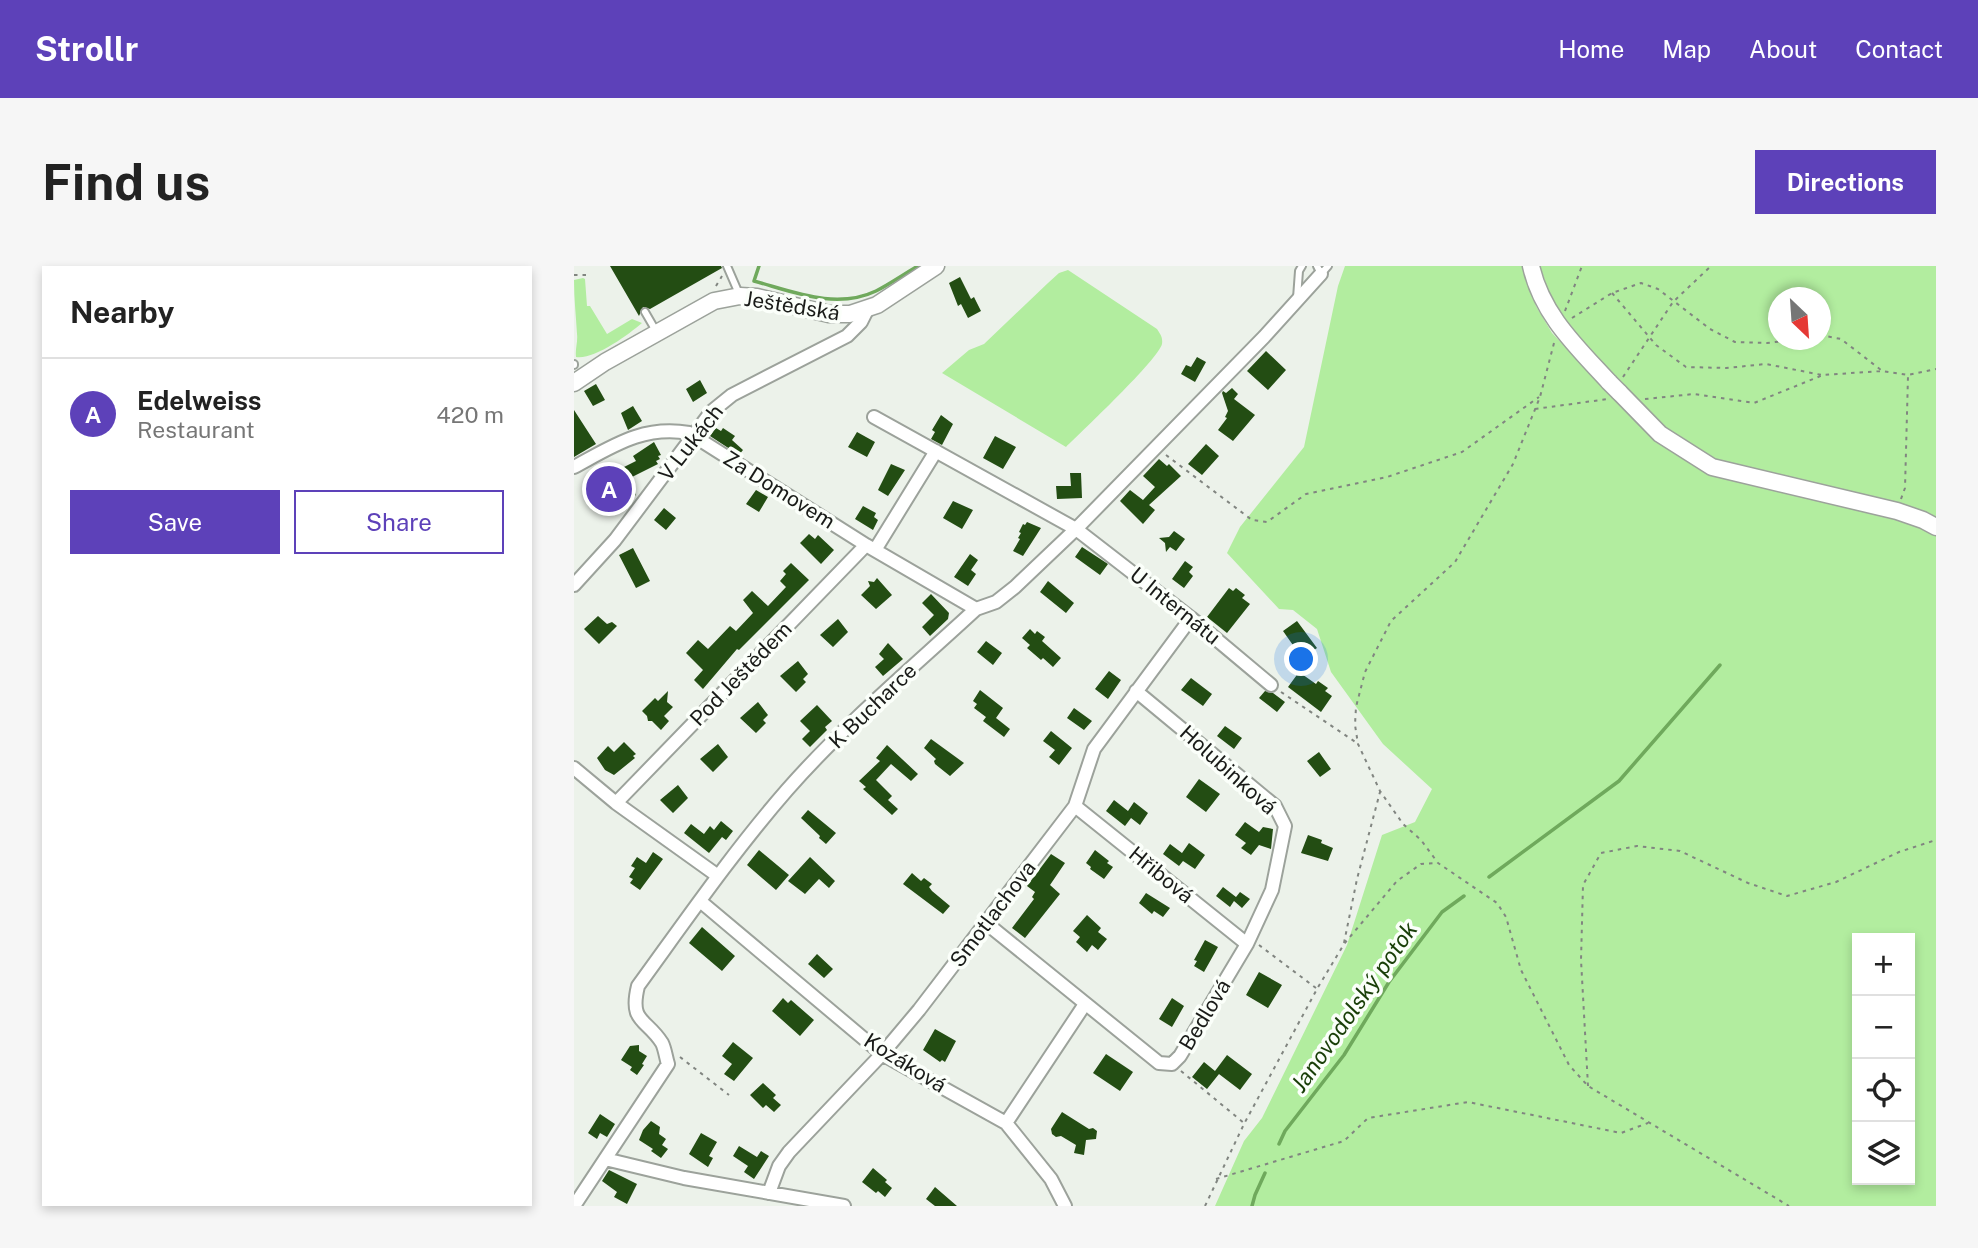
<!DOCTYPE html>
<meta charset="utf-8">
<style>
:root{--surface:#fff;--page:#f6f6f6;--text:#222;--muted:#767676;--line:#e0e0e0;--accent:#5d41b9}
body{margin:0;font-family:"Public Sans",sans-serif;background:var(--page);color:var(--text)}
.controls{position:absolute;right:21px;bottom:21px;display:grid;overflow:hidden;border-radius:0px;box-shadow:0 4px 10px #0003}
.controls button{width:63px;height:63px;display:grid;place-items:center;padding:0;border:0;border-bottom:2px solid var(--line);background:var(--surface);color:var(--text);font:35px sans-serif}
.compass{position:absolute;left:1194px;top:21px;width:63px;height:63px;border-radius:50%;background:var(--surface);box-shadow:0 4px 10px #0003;rotate:155deg}
.you{position:absolute;left:728px;top:394px;width:24px;height:24px;margin:-18px;border:5px solid #fff;border-radius:50%;background:#1a73e8;box-shadow:0 0 0 10px #1a73e833}
.badge{display:grid;place-items:center;width:46px;height:46px;border-radius:50%;background:var(--accent);color:#fff;font-size:23px;font-weight:700}
.pin{position:absolute;translate:-50% -50%;border:4px solid #fff;box-shadow:0 2px 7px #0006}
.list{margin:0;padding:0;list-style:none}
h2{display:flex;justify-content:space-between;align-items:center;height:91px;margin:0;padding:0 28px;font-size:30px}
h2 small{font-size:23px;font-weight:400;color:var(--muted)}
.list li{display:grid;grid-template-columns:46px 1fr auto;gap:21px;align-items:center;box-sizing:border-box;height:112px;padding:0 28px;border-top:2px solid var(--line)}
.list b{display:block;font-size:26px;white-space:nowrap}
.list p{margin:0;font-size:23px;white-space:nowrap;color:var(--muted)}
.list em{font-size:23px;font-style:normal;color:var(--muted)}
.actions{display:flex;gap:14px;padding:21px 28px}
.actions a{flex:1;padding:16px 0;border:2px solid var(--accent);border-radius:0px;text-align:center;font-size:24px;color:var(--accent)}
.actions .main{background:var(--accent);color:#fff}
.icon{flex:none;width:38px;height:38px;fill:none;stroke:currentColor;stroke-width:2;stroke-linecap:round;stroke-linejoin:round}
.map{position:relative;flex:none;width:1362px;height:940px;overflow:hidden;border-radius:0px}
header{display:flex;align-items:center;gap:42px;box-sizing:border-box;height:98px;padding:0 35px;background:var(--accent);color:#fff}
header strong{font-size:33px}
nav{display:flex;gap:38px;margin-inline-start:auto;font-size:24px}
.intro{display:flex;align-items:center;justify-content:space-between;box-sizing:border-box;height:168px;padding:0 42px}
h1{margin:0;font-size:49px}
.button{padding:18px 32px;border-radius:0px;background:var(--accent);color:#fff;font-size:24px;font-weight:700}
main{display:flex;gap:42px;padding:0 42px}
aside{flex:1;background:var(--surface);border-radius:0px;box-shadow:0 4px 10px #0003}
.map>svg:first-child{display:block}
.green{fill:#b2ed9f;fill-rule:evenodd}
.lines{fill:none;stroke-linecap:round;stroke-linejoin:round}
.stream{stroke:#6fa95c;stroke-width:3.5}
.building{fill:#234d13}
.service-casing{stroke:#9ca29b;stroke-width:10}
.minor-casing{stroke:#9ca29b;stroke-width:16}
.tertiary-casing{stroke:#9ca29b;stroke-width:19}
.path{stroke:#818580;stroke-width:2;stroke-dasharray:3.5 5;stroke-linecap:butt}
.service{stroke:#fff;stroke-width:6}
.minor{stroke:#fff;stroke-width:12}
.tertiary{stroke:#fff;stroke-width:16}
.tertiary-bridge-casing{stroke:#9ca29b;stroke-width:19;stroke-linecap:butt}
.tertiary-bridge{stroke:#fff;stroke-width:16}
.labels{text-anchor:middle;stroke-width:7;stroke-linejoin:round;paint-order:stroke}
.street-label{font-size:21px;fill:#191b18;stroke:#fbfffa}
.water-label{font-size:23px;font-style:italic;fill:#193f08;stroke:#fbfffa}
</style>
<header>
<strong>Strollr</strong>
<nav><a>Home</a><a>Map</a><a>About</a><a>Contact</a></nav>
</header>
<div class="intro"><h1>Find us</h1><a class="button">Directions</a></div>
<main>
<aside>
<h2>Nearby<small></small></h2>
<ul class="list">
<li><span class="badge">A</span><div><b>Edelweiss</b><p>Restaurant</p></div><em>420 m</em></li>
</ul>
<div class="actions"><a class="main">Save</a><a>Share</a></div>
</aside>
<div class="map">
<svg width="1362" height="940" viewBox="0 0 1362 940">
<rect width="100%" height="100%" fill="#ecf2ea"/>
<path class="green" d="M771,0H948L962,40L978,67L1081,175L1135,209L1320,253L1346,261L1362,270V940H641L670,875L688,852L773,679L808,569L841,556L858,523L809,478L757,406L743,363L719,344L705,343L653,287L666,261L730,181L764,20ZM1283,672H1336V914H1283Z
M966,0H1362V251L1325,237L1142,193L1092,162L1006,73L992,57L977,33ZM1204,32H1246V74H1204Z
M494,4L583,63C586,68 589,71 588,78C584,94 508,165 492,181L368,107L395,84L410,78L474,17L485,7Z
M9,12L11,13L13,40H16L33,68L58,53L68,57C54,69 20,94 2,91C1,83 4,76 3,68C2,50 0,33 0,14Z"/>
<g class="lines">
<path class="stream" d="M185,0L180,15C220,26 262,44 302,25C316,18 330,8 344,0
M915,611L1045,515L1146,399
M705,878L711,865L770,789L815,716L868,646L890,630
M678,940L681,929L691,907"/>
</g>
<path class="building" d="M36,0H147L148,2L76,43L69,41L65,50Z
M386,11L397,33L400,31L407,45L394,52L387,38L384,40L375,17Z
M692,85L712,104L694,124L673,105Z
M623,91L632,96L621,116L607,108L612,99L617,101Z
M126,114L133,127L119,136L112,123Z
M22,118L31,134L19,140L10,125Z
M658,122L664,128L660,133L681,149L659,175L644,164L653,152L651,151L654,145L648,127L649,125L652,127Z
M59,140L68,155L54,164L47,147Z
M0,144L22,178L0,191Z
M367,149L379,158L368,179L357,173L361,166L358,164Z
M142,162L147,165L149,162L161,170L158,174L169,184L165,189L136,170Z
M283,166L301,176L293,191L274,181Z
M421,170L442,181L429,203L409,192Z
M80,176L87,189L84,190L86,193L82,195L84,198L56,212L62,229L40,241L36,232L33,234L26,213L62,195L59,190Z
M632,178L645,190L628,209L614,198Z
M585,193L593,200L595,198L607,210L575,239L581,244L569,258L546,235L556,224L569,234L581,221L569,210Z
M317,198L331,204L314,230L304,224Z
M496,207H507L508,232L483,233L482,220H497Z
M182,224L194,231L185,246L172,238Z
M379,235L399,244L388,263L369,252Z
M289,240L302,247L300,251L304,254L299,264L281,253Z
M90,242L102,252L92,264L80,254Z
M453,256L467,262L449,290L439,285L446,273L444,272L447,267L445,266L449,258L451,259Z
M600,265L611,273L602,285L596,281L592,286L591,277L585,272L595,271Z
M235,268L241,273L244,269L260,284L247,298L226,277Z
M508,281L534,298L526,309L501,291Z
M59,282L76,315L62,322L45,289Z
M396,288L404,294L397,304L402,308L394,320L380,311Z
M611,295L619,301L615,306L619,310L610,322L598,313Z
M217,297L235,314L165,384L163,383L129,423L120,414L129,404L112,387L124,374L134,383L156,360L162,365L179,347L169,334L178,325L194,340L212,321L206,315L212,308L209,305Z
M303,312L318,329L302,343L287,329L296,320L294,315L300,316Z
M474,315L500,337L492,347L466,326Z
M655,322L659,325L662,322L671,329L668,332L676,338L653,367L633,351Z
M357,328L375,347L374,353L356,370L348,361L360,349L348,337Z
M24,350L33,358L38,356L43,360L25,378L10,363Z
M264,353L274,366L259,381L246,369Z
M723,355L743,382L728,392L709,365Z
M456,363L461,368L463,365L471,371L468,375L487,392L479,401L469,392L467,394L453,382L456,379L448,372Z
M412,375L428,387L419,399L403,386Z
M314,377L329,393L309,410L301,401L310,393L305,388Z
M224,395L234,408L229,413L232,416L222,426L206,410Z
M535,405L547,414L534,433L521,423Z
M725,406L742,418L744,415L754,422L751,425L758,430L747,446L714,421Z
M617,412L638,428L629,440L607,424Z
M406,424L429,442L422,452L436,463L430,471L409,455L412,451L400,442L403,438L399,435Z
M94,425L93,436L99,441L90,450L95,455L87,464L78,455H74L73,450L68,445L81,432L84,435Z
M691,425L699,427L711,436L703,446L685,432Z
M184,436L194,449L189,454L192,457L182,467L166,452Z
M243,439L258,455L251,461L253,464L236,481L228,473L236,465L226,455Z
M500,442L518,455L510,464L493,452Z
M651,460L668,472L660,483L643,470Z
M477,465L498,482L485,499L475,491L481,484L469,475Z
M357,473L390,497L376,510L361,498L360,495L362,493L350,482Z
M50,476L62,488L59,490L61,492L40,509L31,504L23,492L34,480L40,486Z
M144,478L154,491L139,506L126,493Z
M313,479L344,508L337,515L317,498L302,514L318,530L314,534L324,543L318,549L289,523L292,521L285,515L306,495L302,492Z
M745,486L757,503L746,511L733,495Z
M625,513L646,528L632,546L612,531Z
M104,519L114,532L99,547L86,534Z
M540,534L554,545L560,536L574,547L566,559L557,552L551,560L532,545Z
M234,544L262,567L252,578L245,572L246,570L227,552Z
M147,555L159,565L152,574L148,571L135,587L110,567L117,558L130,568L136,560L140,564Z
M671,556L685,566L689,561L699,563L697,583L685,579L677,589L667,582L672,577L661,569Z
M734,569L748,574L747,577L759,582L754,595L727,587Z
M615,577L631,589L621,603L609,595L605,600L589,588L596,578L608,587Z
M185,584L215,609L202,624L173,599Z
M521,584L535,595L533,597L539,601L530,613L516,603L517,601L512,597Z
M79,586L89,593L66,624L56,617L59,613L55,611L61,602L57,600L63,591L72,597Z
M477,588L491,597L476,619L486,628L451,672L438,662L460,633L458,631L461,626L453,620Z
M236,591L261,615L255,622L245,613L231,628L214,615Z
M338,607L347,615L350,612L358,618L355,621L358,625L376,640L369,648L329,618Z
M649,621L662,631L666,626L676,633L668,642L660,635L656,641L642,630Z
M572,627L596,642L589,651L580,645L578,648L565,637Z
M513,649L527,662L524,666L533,673L524,684L518,679L513,686L502,676L506,671L499,665Z
M128,661L161,690L148,705L115,677Z
M631,674L644,681L630,706L620,700L623,695L620,694Z
M243,688L259,703L250,712L234,698Z
M685,706L708,719L694,742L672,729Z
M209,732L214,737L217,734L240,754L226,770L198,745Z
M598,732L610,740L598,761L585,753Z
M361,763L382,775L371,796L368,794L366,796L349,784Z
M159,776L179,792L160,815L150,808L158,798L148,790Z
M65,779V785L73,790L68,798L70,799L63,809L56,804L58,801L47,794L56,780Z
M532,788L559,806L546,825L519,807Z
M653,789L678,808L666,824L641,805L645,808L633,823L618,811L630,796L641,805Z
M189,817L202,829L199,832L207,839L200,846L192,839L189,842L176,829Z
M488,846L515,863L519,862L523,865L522,873L512,874L510,889L500,887L502,879L487,870L482,871L478,868L477,863Z
M26,848L41,858L33,871L26,867L23,873L14,867Z
M77,855L86,861L85,868L92,873L88,879L94,883L87,892L77,885L79,883L65,874L69,864Z
M127,867L143,876L135,890L139,892L134,901L115,888Z
M165,880L183,891L187,885L195,890L180,913L170,906L174,900L159,890Z
M299,902L313,914L311,916L318,922L311,931L304,925L302,927L288,916Z
M35,904L63,918L53,938L40,931L43,926L28,915Z
M361,921L383,940H361L352,933Z"/>
<g class="lines">
<defs>
<path id="service" d="M153,0L166,30
M743,0L747,8L754,0
M723,32L725,5L728,0
M71,46L82,65
M0,98V99"/>
<path id="minor" d="M300,151L502,263L617,352L697,419
M0,201C39,180 69,159 115,167L292,279L402,343
M301,284L362,185
M0,319L41,274L137,146L158,129L273,70L287,56L293,44
M0,502L42,537L144,610
M42,537L292,279
M501,540L673,678
M126,635L308,788L432,857L477,913L491,940
M412,657L585,797L598,798L606,790L673,678L698,624L711,560L701,540L562,425
M432,857L511,738
M31,893L110,912L270,940
M195,927L205,900L215,886L308,788L345,744L501,540L520,483L617,352
M0,940L94,798C92,792 91,783 88,777C72,752 55,757 64,720C112,654 159,586 213,524C270,459 338,402 402,343L422,336L441,321L502,263L690,71L747,8"/>
<path id="tertiary" d="M957,0C968,49 1003,81 1035,116
M0,117L31,96L140,35L166,30L183,31L255,48H276L303,39L362,0
M1045,126L1086,168L1138,201L1323,245L1349,254L1362,261"/>
</defs>
<use href="#service" class="service-casing"/>
<use href="#minor" class="minor-casing"/>
<use href="#tertiary" class="tertiary-casing"/>
<path class="path" d="M0,9H14
M142,20L148,10
M1038,27L1082,79L1112,101L1152,102L1192,98L1248,109
M991,45L1008,0
M998,52L1038,27L1067,17L1084,23L1136,63L1161,76L1193,77L1219,74
M1246,69L1267,73L1307,104
M980,77L966,131L939,198L881,296L817,355L791,406L782,441L781,459L784,478L806,525L829,558L847,574L864,597L923,637L932,651L947,704L995,799L1014,820L1215,940
M1049,111L1099,36L1137,0
M1071,133L1120,128L1180,137L1249,109L1308,105L1334,109L1362,103
M961,143L1034,133
M592,189L678,254L693,256L732,228L813,211L888,186L965,131
M1327,233L1331,222L1334,110
M707,426L783,477
M770,677L783,613L806,526
M685,679L742,722
M106,791L155,829
M607,805L670,857
M1014,820L1007,694L1009,619L1027,587L1063,580L1106,585L1174,617L1213,630L1262,616L1325,586L1362,574
M642,913L770,875L794,852L894,836L1047,867L1074,857
M631,940L670,858L743,723L770,678L823,615L847,598L863,597"/>
<use href="#service" class="service"/>
<use href="#minor" class="minor"/>
<use href="#tertiary" class="tertiary"/>
<defs>
<path id="tertiary-bridge" d="M1035,116L1045,126"/>
</defs>
<use href="#tertiary-bridge" class="tertiary-bridge-casing"/>
<use href="#tertiary-bridge" class="tertiary-bridge"/>
</g>
<g class="labels">
<g class="street-label">
<text transform="translate(218 40) rotate(9)" y="7">Ještědská</text>
<text transform="translate(117 177) rotate(-52)" y="7">V Lukách</text>
<text transform="translate(205 224) rotate(32)" y="7">Za Domovem</text>
<text transform="translate(601 340) rotate(39)" y="7">U Internátu</text>
<text transform="translate(167 408) rotate(-46)" y="7">Pod Ještědem</text>
<text transform="translate(299 440) rotate(-44)" y="7">K Bucharce</text>
<text transform="translate(654 504) rotate(42)" y="7">Holubinková</text>
<text transform="translate(587 609) rotate(39)" y="7">Hřibová</text>
<text transform="translate(419 648) rotate(-53)" y="7">Smotlachova</text>
<text transform="translate(631 749) rotate(-59)" y="7">Bedlová</text>
<text transform="translate(331 797) rotate(32)" y="7">Kozáková</text>
</g>
<g class="water-label">
<text transform="translate(780 741) rotate(-55)" y="8">Janovodolský potok</text>
</g>
</g>
</svg>
<div class="controls">
<button>+</button>
<button>−</button>
<button><svg class="icon" aria-label="locate" viewBox="0 0 24 24"><circle cx="12" cy="12" r="6"/><path d="M12 2v4M12 18v4M2 12h4M18 12h4"/></svg></button>
<button><svg class="icon" aria-label="layers" viewBox="0 0 24 24"><path d="M12 4l9 5-9 5-9-5zM3 14l9 5 9-5"/></svg></button>
</div>
<svg class="compass" viewBox="-18 -18 36 36"><path d="M0-13l5 13h-10z" fill="#e53935"/><path d="M0 13l5-13h-10z" fill="#767676"/></svg>
<div class="you"></div>
<div class="pin badge" style="left:35px;top:223px">A</div>
</div>
</main>
